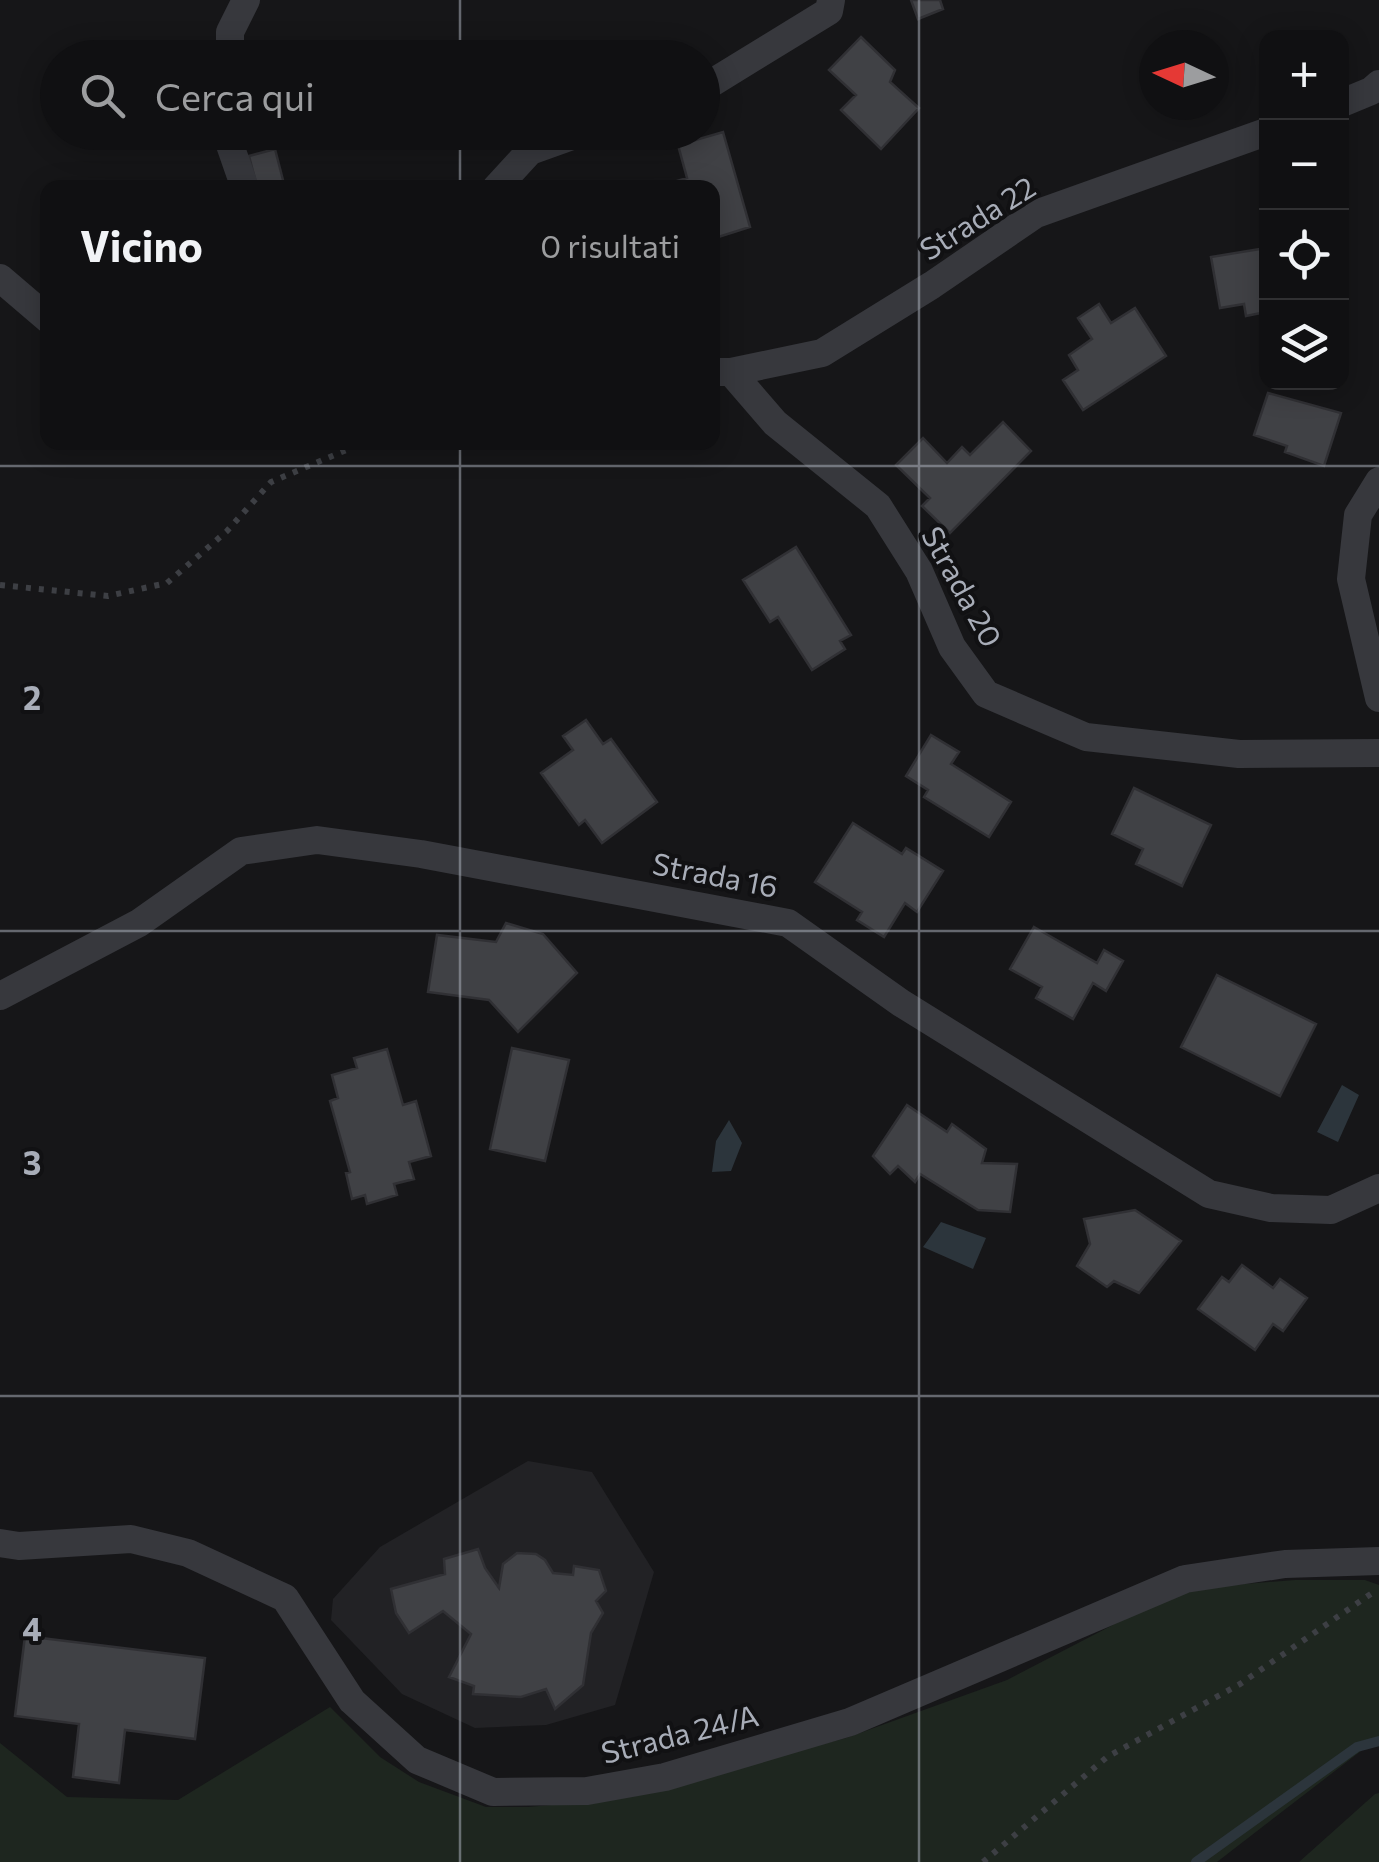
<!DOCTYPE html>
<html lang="it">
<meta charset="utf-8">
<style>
:root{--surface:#101012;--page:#1e1e20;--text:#f1f3f6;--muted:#9c9d9f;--line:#303032}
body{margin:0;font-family:Commissioner,sans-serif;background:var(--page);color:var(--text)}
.controls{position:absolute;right:30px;top:30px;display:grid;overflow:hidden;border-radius:20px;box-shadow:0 5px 25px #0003}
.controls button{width:90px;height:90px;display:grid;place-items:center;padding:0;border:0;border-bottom:2px solid var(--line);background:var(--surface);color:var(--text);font:50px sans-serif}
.compass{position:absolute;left:1139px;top:30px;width:90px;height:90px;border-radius:50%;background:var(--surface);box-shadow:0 5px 25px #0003;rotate:274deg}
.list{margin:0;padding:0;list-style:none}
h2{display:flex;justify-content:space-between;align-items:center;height:130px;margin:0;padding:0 40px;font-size:42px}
h2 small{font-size:32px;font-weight:400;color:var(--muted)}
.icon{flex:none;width:55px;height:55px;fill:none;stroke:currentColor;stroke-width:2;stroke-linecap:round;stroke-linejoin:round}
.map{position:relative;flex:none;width:1379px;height:1862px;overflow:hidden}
.search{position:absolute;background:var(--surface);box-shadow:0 5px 25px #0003;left:40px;top:40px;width:680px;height:110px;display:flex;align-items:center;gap:25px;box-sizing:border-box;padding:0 35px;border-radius:55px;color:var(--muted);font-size:38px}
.panel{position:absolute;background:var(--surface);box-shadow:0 5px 25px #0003;left:40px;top:180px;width:680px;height:270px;border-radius:20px}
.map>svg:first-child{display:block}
.built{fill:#222225}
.green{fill:#1e261f}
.water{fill:#2c353c}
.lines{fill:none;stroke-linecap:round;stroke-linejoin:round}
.stream{stroke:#2c353c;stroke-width:10}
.building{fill:#404145;stroke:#303034;stroke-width:2.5}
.path{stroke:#3d3f44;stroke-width:6;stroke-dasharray:5 8;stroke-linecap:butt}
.street{stroke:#37383d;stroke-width:28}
.grid{fill:none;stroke:#a8adb8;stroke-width:2.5;stroke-opacity:0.55}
.labels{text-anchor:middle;stroke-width:8;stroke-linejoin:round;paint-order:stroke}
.street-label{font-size:30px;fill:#a8adb8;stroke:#111113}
.grid-label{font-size:32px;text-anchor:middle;font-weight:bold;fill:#a8adb8;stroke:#111113;stroke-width:8;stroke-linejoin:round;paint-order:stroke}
</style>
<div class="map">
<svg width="1379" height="1862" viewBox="0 0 1379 1862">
<rect width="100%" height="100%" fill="#161618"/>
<path class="built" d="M528,1461L592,1472L654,1572L615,1705L546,1725L475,1728L402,1694L331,1620L333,1599L380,1547Z"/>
<path class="green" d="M1295,1580H1365L1379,1585V1737L1217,1862H0V1743L67,1797L178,1800L330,1707L380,1757L419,1782L486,1807H528L609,1800L846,1738L1007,1680L1161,1600L1207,1587Z
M1379,1793V1862H1299L1375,1794Z"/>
<path class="water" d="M1342,1085L1359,1095L1338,1142L1317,1132Z
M729,1120L742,1143L731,1171L712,1172L716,1141Z
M941,1222L986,1238L973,1269L923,1247Z"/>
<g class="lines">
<path class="stream" d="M1196,1862L1357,1747L1379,1741"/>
</g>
<path class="building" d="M911,0H940L943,9L918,19Z
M861,37L895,70L890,82L919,108L881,149L841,110L856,95L829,70Z
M723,132L750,227L712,239V188H654L687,178L678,145Z
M275,149L283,180L257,187L249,156Z
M1266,248V312L1246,316L1244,304L1220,308L1211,257Z
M1099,304L1111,323L1135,308L1166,356L1083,410L1063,380L1078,370L1069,355L1092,339L1078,318Z
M1268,393L1341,413L1324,466L1285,452L1287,446L1254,435Z
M1003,422L1031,451L950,533L922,506L930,498L896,465L923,438L947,463L962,447L970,455Z
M796,547L851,635L840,641L845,649L812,670L778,617L770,622L743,580Z
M586,720L603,744L611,739L657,802L602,843L585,820L579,825L541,773L573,750L563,736Z
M931,735L959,752L951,764L1011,802L989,837L924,797L928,790L906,776Z
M1134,788L1211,825L1182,886L1136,864L1143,849L1112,834Z
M853,823L902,854L906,848L943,871L917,912L905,903L884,937L857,920L862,912L815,882Z
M506,923L543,934L577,973L518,1032L489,1000L428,992L437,935L496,942Z
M1034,927L1097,963L1104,950L1123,961L1106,991L1093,983L1073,1019L1036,998L1042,987L1010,969Z
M1217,975L1316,1024L1280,1096L1181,1047Z
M512,1048L569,1060L545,1161L490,1149Z
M387,1049L403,1105L416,1101L431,1156L409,1162L414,1179L394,1184L397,1195L367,1204L365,1195L352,1199L346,1173L350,1172L330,1101L338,1098L332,1075L357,1068L354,1058Z
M907,1105L947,1132L952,1124L986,1149L982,1163L1017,1164L1010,1212L978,1210L920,1174L915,1182L898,1166L890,1174L873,1156Z
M1135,1210L1181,1241L1139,1293L1114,1281L1107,1287L1077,1266L1090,1244L1084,1219Z
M1242,1265L1273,1288L1280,1279L1307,1298L1283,1331L1273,1324L1255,1350L1198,1309L1222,1277L1229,1282Z
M478,1549L485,1568L499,1588L503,1564L517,1553L536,1554L545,1560L553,1573L573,1575L574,1566L599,1570L606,1591L596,1601L603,1613L591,1633L583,1685L555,1709L546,1689L521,1697L473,1694L474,1686L449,1677L471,1634L443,1611L409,1633L396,1613L391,1589L445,1574L444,1559Z
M25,1636L205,1658L195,1739L125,1730L119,1783L73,1777L79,1724L15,1716Z"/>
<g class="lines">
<path class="path" d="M0,585L108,596L167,583L227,531L271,482L365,442
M983,1862L1107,1757L1240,1684L1375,1591"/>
<path class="street" d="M230,58V32L246,0
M702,89L829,11L831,0
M1342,103L1371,91L1379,84
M230,132V145L245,188
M496,188L530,151L583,132
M0,278L48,319
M712,372H731L775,423L878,506L919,571L952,647L986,694L1086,737L1239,754L1379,753
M731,372L822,353L932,285L1036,214L1266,132
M1379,481L1358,515L1351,579L1379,698
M0,996L139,923L241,851L317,840L421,854L788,923L901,1003L1209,1194L1271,1208L1331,1210L1379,1188
M0,1543L19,1546L131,1539L188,1553L285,1598L352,1701L417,1760L493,1792L587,1791L665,1777L850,1722L1185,1579L1285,1564L1379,1561"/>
</g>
<path class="grid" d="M460,0V58M919,0V1862M460,132V188M460,442V1862M0,466H1379M0,931H1379M0,1396H1379"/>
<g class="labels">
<g class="street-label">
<text transform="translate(978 219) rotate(-32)" y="10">Strada 22</text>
<text transform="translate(961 587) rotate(61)" y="10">Strada 20</text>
<text transform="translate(715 876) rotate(11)" y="10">Strada 16</text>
<text transform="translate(680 1735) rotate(-14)" y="10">Strada 24/A</text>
</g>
</g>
<g class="grid-label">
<text x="32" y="710">2</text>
<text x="32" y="1175">3</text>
<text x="32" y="1641">4</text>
</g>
</svg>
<div class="controls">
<button>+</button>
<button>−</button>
<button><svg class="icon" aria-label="locate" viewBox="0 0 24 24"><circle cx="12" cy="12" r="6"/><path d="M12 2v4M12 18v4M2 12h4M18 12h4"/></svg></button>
<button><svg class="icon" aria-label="layers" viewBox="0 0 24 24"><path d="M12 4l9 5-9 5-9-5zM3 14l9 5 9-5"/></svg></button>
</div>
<svg class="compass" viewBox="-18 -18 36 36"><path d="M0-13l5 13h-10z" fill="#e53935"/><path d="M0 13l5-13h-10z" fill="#9c9d9f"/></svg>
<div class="search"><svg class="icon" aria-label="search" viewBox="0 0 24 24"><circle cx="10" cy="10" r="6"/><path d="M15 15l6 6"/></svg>Cerca qui</div>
<section class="panel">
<h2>Vicino<small>0 risultati</small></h2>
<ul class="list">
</ul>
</section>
</div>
